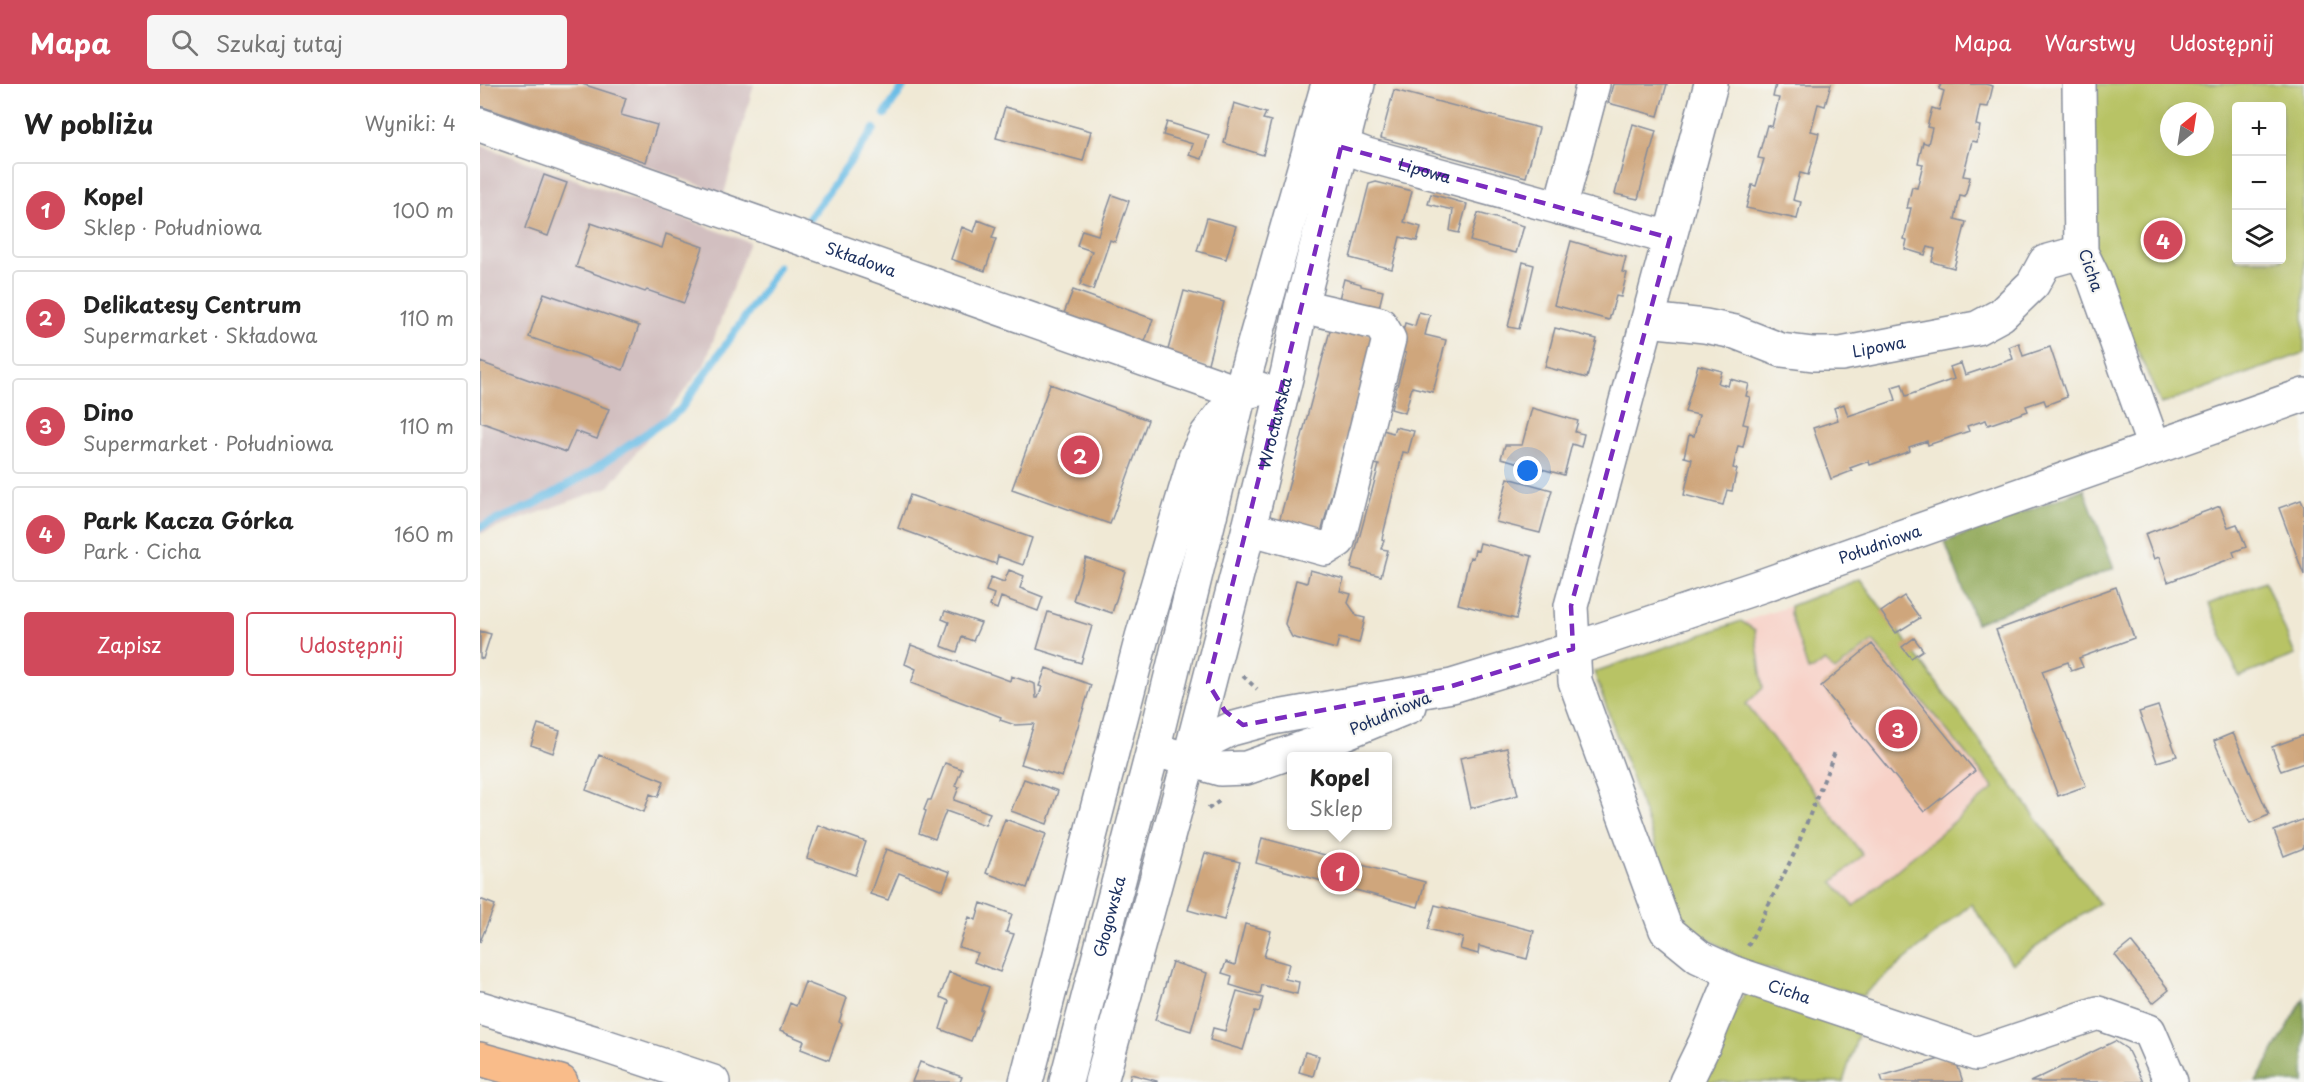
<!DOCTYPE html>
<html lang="pl">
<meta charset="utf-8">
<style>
:root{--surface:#fff;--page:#f6f6f6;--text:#222;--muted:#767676;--line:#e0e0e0;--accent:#d1495b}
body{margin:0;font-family:"Playpen Sans",sans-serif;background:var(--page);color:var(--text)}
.controls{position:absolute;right:18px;top:18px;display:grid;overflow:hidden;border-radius:6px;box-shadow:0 6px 24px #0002}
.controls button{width:54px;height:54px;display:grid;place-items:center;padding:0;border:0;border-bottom:2px solid var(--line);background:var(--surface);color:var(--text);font:30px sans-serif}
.compass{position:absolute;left:1680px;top:18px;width:54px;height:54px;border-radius:50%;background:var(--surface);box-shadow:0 6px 24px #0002;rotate:30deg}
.you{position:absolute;left:1048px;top:387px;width:21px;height:21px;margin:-15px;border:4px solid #fff;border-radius:50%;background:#1a73e8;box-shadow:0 0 0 9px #1a73e833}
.badge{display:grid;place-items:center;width:39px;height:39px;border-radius:50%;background:var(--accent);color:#fff;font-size:20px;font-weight:700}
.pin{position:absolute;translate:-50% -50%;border:3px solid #fff;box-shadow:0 2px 6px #0006}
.popup{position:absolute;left:807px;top:668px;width:105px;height:78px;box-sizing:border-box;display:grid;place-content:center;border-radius:6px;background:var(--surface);filter:drop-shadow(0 2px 4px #0005);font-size:20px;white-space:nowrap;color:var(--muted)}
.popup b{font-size:22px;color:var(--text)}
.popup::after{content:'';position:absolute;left:50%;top:100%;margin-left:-12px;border:12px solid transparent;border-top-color:var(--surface)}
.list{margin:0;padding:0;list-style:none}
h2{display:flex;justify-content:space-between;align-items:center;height:78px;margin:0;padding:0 24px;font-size:26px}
h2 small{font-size:20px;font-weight:400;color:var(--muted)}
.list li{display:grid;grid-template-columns:39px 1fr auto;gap:18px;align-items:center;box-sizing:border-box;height:96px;margin:0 12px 12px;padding:0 12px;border:2px solid var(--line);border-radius:6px}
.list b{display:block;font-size:22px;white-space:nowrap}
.list p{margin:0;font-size:20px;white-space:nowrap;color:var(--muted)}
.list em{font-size:20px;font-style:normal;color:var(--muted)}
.actions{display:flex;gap:12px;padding:18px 24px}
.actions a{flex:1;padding:14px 0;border:2px solid var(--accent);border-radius:6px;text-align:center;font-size:21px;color:var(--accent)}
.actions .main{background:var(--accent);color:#fff}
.icon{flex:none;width:33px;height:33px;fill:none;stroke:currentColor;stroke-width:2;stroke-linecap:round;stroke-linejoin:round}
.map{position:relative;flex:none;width:1824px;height:998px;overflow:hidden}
header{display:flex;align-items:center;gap:36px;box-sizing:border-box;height:84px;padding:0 30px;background:var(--accent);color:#fff}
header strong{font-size:28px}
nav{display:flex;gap:33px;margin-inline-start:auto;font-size:21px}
.search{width:420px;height:54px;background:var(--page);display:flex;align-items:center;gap:15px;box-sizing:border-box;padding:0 21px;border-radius:6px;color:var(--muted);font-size:22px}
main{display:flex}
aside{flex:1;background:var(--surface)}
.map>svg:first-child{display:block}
.built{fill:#f7d1c7}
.industrial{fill:#d2bfc0}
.green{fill:#b8c365;stroke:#6a7962;stroke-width:1.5;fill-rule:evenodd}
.forest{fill:#92a95a;stroke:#566c5c;stroke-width:1.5}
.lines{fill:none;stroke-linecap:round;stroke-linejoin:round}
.stream{stroke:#6bbde6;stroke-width:8}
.building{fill:#cfa67c}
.minor-casing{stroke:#868c9a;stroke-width:36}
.major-casing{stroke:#868c9a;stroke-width:36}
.path{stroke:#868c9a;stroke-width:4;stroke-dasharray:4.5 4.5;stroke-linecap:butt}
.minor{stroke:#fff;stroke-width:33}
.major{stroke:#f9bc8a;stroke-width:33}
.marked{fill:none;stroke:#7b2cbf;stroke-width:4.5;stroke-dasharray:12 8;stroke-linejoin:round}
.labels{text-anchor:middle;stroke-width:4.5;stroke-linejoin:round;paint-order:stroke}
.street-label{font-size:16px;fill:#1b2f5e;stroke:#f6f6f2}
</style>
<header>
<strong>Mapa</strong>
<div class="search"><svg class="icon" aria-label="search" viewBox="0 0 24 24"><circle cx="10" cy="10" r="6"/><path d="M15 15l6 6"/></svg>Szukaj tutaj</div>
<nav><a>Mapa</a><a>Warstwy</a><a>Udostępnij</a></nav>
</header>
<main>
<aside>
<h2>W pobliżu<small>Wyniki: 4</small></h2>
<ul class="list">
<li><span class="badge">1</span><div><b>Kopel</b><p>Sklep · Południowa</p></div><em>100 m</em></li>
<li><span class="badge">2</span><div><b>Delikatesy Centrum</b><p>Supermarket · Składowa</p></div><em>110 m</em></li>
<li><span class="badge">3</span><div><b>Dino</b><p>Supermarket · Południowa</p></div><em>110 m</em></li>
<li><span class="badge">4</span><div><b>Park Kacza Górka</b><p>Park · Cicha</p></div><em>160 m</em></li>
</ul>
<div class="actions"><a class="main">Zapisz</a><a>Udostępnij</a></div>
</aside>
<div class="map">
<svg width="1824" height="998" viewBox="0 0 1824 998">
<rect width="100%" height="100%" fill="#f6f6f2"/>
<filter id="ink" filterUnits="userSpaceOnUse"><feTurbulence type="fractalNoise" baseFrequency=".0167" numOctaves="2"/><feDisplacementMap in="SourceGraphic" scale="12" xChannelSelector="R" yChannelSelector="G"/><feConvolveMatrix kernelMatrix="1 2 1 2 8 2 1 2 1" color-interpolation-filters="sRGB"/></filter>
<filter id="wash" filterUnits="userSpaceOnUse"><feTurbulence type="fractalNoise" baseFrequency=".008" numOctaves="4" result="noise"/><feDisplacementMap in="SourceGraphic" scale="24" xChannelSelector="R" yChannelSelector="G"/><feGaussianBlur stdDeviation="1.35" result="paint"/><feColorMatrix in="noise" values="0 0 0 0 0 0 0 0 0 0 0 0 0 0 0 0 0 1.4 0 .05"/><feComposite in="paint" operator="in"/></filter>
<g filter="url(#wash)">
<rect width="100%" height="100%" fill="#f0e9d5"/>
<path class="built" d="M1380,495L1554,730L1387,872L1152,575L1310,522Z"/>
<path class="industrial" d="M0,0H274L244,110L0,21Z
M0,61L269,158L224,282L129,403L0,450Z"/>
<path class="green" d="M1607,0H1824V269L1681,320L1601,137ZM1756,22H1802V176H1756ZM1689,27H1725V63H1689Z
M1380,495L1619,819L1532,880L1491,820L1382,912L1269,879L1204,841L1114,588L1261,537L1275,546L1283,604L1266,620L1383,771L1353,798L1374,822L1514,704L1393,557L1355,587L1345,577L1333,586H1328L1310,530V522Z
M1785,497L1815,571L1759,593L1729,520Z
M1265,909L1380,945L1363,998H1218Z"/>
<path class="forest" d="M1604,405L1634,484L1496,539L1465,458Z
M1824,914V998H1776Z"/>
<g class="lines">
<path class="stream" d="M405,30L425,0
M325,140L394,45
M0,443L53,421L109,389L200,326L280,212L298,183"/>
</g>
<g id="blocks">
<path class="building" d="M0,0H102L146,14L141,31L177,41L166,78L0,22Z
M1133,0H1187L1178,32L1128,19Z
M1296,0H1351L1345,22L1338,20L1331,47L1339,49L1328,91L1320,89L1313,116L1321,118L1317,135L1266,124L1272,101L1276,102L1284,75L1278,74L1287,41L1292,43L1299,14L1293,13Z
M1461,0H1505L1513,2L1508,23L1500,22L1496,41L1500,42L1497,58L1492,57L1483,92L1490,93L1485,113L1480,112L1475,135L1486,138L1474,184L1452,178L1455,165L1448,163L1445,171L1425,165L1427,156L1424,155L1431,124H1427L1432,103L1437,104L1443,80L1438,79L1443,58L1448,60L1452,44L1447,43L1452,24L1459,26L1464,7L1459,5Z
M914,6L1059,44L1046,93L901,54Z
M754,19L786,29L783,35L791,37L783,71L744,59Z
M525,23L611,47L603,77L516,54Z
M687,38L729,51L722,75L709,71L713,60L683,51Z
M1153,40L1176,47L1158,115L1135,110Z
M64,91L87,99L68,152L45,144Z
M896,98L932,107L924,138L941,143L937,157L920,153L912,185L870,174L889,100Z
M951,110L987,120L979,149L970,147L973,126L948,120Z
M632,111L649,117L635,158L630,156L613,206L600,201L612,167L597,162L602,146L618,151Z
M998,129L1044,142L1036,169L990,157Z
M727,134L756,142L746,175L717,167Z
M498,136L516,143L512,154L516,155L505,187L471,175L482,143L494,148Z
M111,139L182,164L186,150L223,163L204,219L167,206L165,208L96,183Z
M1091,157L1146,173L1142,188L1147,189L1141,213L1136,212L1129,236L1074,221Z
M1043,178L1054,181L1039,245L1028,243Z
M864,195L881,200V202L903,207L898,228L858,219Z
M593,206L673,235L662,266L581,237Z
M704,207L744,218L727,283L686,273Z
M64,209L159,242L143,286L49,253Z
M939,228L950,231L945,251L966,256L953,308L932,303L925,329L911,325L926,269L918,267L925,239L935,242Z
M852,239L895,251L841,449L799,438Z
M1075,244L1117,255L1107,294L1065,283Z
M1539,259L1543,272L1570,263L1587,313L1566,321L1564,316L1546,322L1548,327L1508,341L1506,336L1487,342L1489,347L1448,361L1447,357L1429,363L1430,367L1390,381L1389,377L1370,384L1372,387L1351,395L1333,344L1358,336L1354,324L1364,320L1368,332L1416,316L1412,303L1422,300L1426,312L1474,295L1470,283L1481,279L1485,291L1533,275L1529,263Z
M0,278L129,325L117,355L95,347L86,368L0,338Z
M1218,281L1242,287L1238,299L1248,302L1250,295L1269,300L1266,312L1270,313L1263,340L1268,341L1263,363L1258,362L1253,384L1257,385L1252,407L1247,406L1243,421L1204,411L1212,375L1204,373L1209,351L1214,352L1219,331L1205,328Z
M570,300L668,336L630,440L532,405Z
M1052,324L1098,337L1095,348L1104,350L1101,363L1092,360L1084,391L1021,374L1025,361H1042Z
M915,343L934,347L928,369L923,368L902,455L904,456L901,465L908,466L901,492L871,484L899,381L894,380L903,346L913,349Z
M1028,394L1072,406L1060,449L1016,438Z
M430,411L552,454L543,481L518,472L516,480L418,444Z
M1821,416L1824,423V491L1799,424Z
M1740,422L1748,443L1757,440L1766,463L1753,468L1755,473L1688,498L1679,473L1674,475L1665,450Z
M1000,459L1052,472L1036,535L978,520L990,473L993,474L995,466L998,467Z
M606,474L645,487L632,529L593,516Z
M529,486L544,492L540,504L563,513L558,527L521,513L517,525L510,522L514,510L506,507L511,493L524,498Z
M830,486L864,495L860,507L871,510L868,519L877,532L885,534L879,559L859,554L856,565L812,553L805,540L816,496L827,499Z
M1636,503L1654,554L1599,574L1603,583L1591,587L1588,578L1562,587L1606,702L1578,712L1516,546Z
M1424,512L1440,534L1416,549L1401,528Z
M465,527L501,539L493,557L482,553L477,568L461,562L469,538L462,535Z
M568,528L612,542L601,579L557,565Z
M0,547L11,550L3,575L0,574Z
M1434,554L1443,566L1431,574L1422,563Z
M1392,560L1495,687L1444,728L1341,602Z
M431,561L530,597L531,592L555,600L556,614H558L562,603L559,602L566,584L611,601L582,693L541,680L554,640L535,641L520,636L521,633L431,599L436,585L425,580Z
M1678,622L1697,672L1677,678L1659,628Z
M58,640L80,647L73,669L51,661Z
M1753,649L1789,731L1770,739L1734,657Z
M1824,651V679L1801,687L1792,663Z
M1027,664L1038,711L991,724L980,674Z
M119,671L184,697L178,713L170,710L164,728L106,706Z
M465,679L482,685L475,702L479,703L474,716L510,729L505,741L466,727L455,755L439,749L446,727L444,726L448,716H451Z
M544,695L578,707L567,740L531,727Z
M525,735L566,750L547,804L506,789Z
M1824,735V764L1804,772L1794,747Z
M338,741L386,758L375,791L327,774Z
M782,754L945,798L938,823L776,779Z
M406,765L470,788L463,806L419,789L408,816L390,810Z
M725,769L760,778L744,836L708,826Z
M0,815L15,821L0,858Z
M501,819L532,830L526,848L534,850L520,888L494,878L498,869L479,863L489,833L496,836Z
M955,821L1054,847L1047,875L999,862L998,870L980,865L983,854L948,845Z
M765,840L791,847L784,873L809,880L805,895L819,898L817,910L782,901L780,910L750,901L752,892L742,889L746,878L755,881Z
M1651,858L1689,906L1673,919L1635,871Z
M692,878L727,889L711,947L675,936Z
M469,888L509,903L501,926H503L491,957L460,945L469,917L460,913Z
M325,898L367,914L359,938L362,940L349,976L321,965L324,957L300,947L310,919L316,922Z
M757,907L783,914L779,928L775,927L763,966L730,956L733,944L745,947Z
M1635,957L1647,965L1663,998H1550Z
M825,968L839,972L833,992L819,988Z
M1474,971L1483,998H1403L1401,992Z
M440,978L482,993L480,998H432Z
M651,990L677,997V998H649Z"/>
</g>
</g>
<g filter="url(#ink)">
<use href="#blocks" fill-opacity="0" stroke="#868c9a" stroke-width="1.5"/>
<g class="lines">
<defs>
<g id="minor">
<path id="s1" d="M1231,0L1091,522L1095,597L1186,846L1219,873L1254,889L1496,970L1618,929L1669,947L1691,998"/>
<path d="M1599,0L1601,168L1614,195L1674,363"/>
<path id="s2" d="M0,41L751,306L760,309L780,305"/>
<path id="s3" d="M842,54L887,71L1190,154"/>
<path d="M1080,124L1113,0"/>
<path id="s4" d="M1168,236L1225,242L1255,248L1301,266L1333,270H1361L1497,244L1521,231L1553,200L1565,178L1601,168"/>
<path d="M769,444L845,465L858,457L909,255L900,240L821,222"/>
<path d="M689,670L740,685L766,684L857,652L930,622"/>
<path id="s5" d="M709,676L727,657L751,645L792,634L972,602L1093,565L1281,502L1824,311"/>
<path d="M0,924L116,959L233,998"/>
<path d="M546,998L662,553L715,374L727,350L751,319"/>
<path id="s6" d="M586,998L673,666L760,309L848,0"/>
<path id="s7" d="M621,998L709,676L769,444L808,286L821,222L878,0"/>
<path d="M1206,998L1225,959L1254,889"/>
</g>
<path id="major" d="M0,975L81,998"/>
</defs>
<use href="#minor" class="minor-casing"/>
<use href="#major" class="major-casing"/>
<path class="path" d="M763,592L777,605
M728,725L741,716
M1268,862L1315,768L1355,668"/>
<use href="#minor" class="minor"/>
<use href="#major" class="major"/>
</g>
</g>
<path class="marked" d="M861,63L1190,154L1091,522L1093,565L972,602L763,641L745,627L728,599Z"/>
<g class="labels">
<g class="street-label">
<text dy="6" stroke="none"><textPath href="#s3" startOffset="108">Lipowa</textPath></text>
<text dy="6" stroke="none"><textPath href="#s2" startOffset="404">Składowa</textPath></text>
<text transform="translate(1611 186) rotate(71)" y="6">Cicha</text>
<text dy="6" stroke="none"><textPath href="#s4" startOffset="236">Lipowa</textPath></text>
<text dy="6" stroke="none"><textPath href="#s7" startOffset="682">Wrocławska</textPath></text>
<text dy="6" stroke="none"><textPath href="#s5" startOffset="729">Południowa</textPath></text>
<text transform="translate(910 629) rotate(-23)" y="6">Południowa</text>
<text dy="6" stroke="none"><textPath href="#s6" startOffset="171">Głogowska</textPath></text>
<text dy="6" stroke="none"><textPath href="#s1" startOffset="1020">Cicha</textPath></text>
</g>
</g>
</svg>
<div class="controls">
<button>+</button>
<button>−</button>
<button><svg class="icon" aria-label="layers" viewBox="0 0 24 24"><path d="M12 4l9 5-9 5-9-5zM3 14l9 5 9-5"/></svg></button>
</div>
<svg class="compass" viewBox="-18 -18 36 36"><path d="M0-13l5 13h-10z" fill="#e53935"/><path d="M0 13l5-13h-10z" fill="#767676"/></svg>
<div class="you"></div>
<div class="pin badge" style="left:860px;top:788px">1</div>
<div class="popup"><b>Kopel</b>Sklep</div>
<div class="pin badge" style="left:600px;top:371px">2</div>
<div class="pin badge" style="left:1418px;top:645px">3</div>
<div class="pin badge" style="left:1683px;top:156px">4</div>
</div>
</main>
